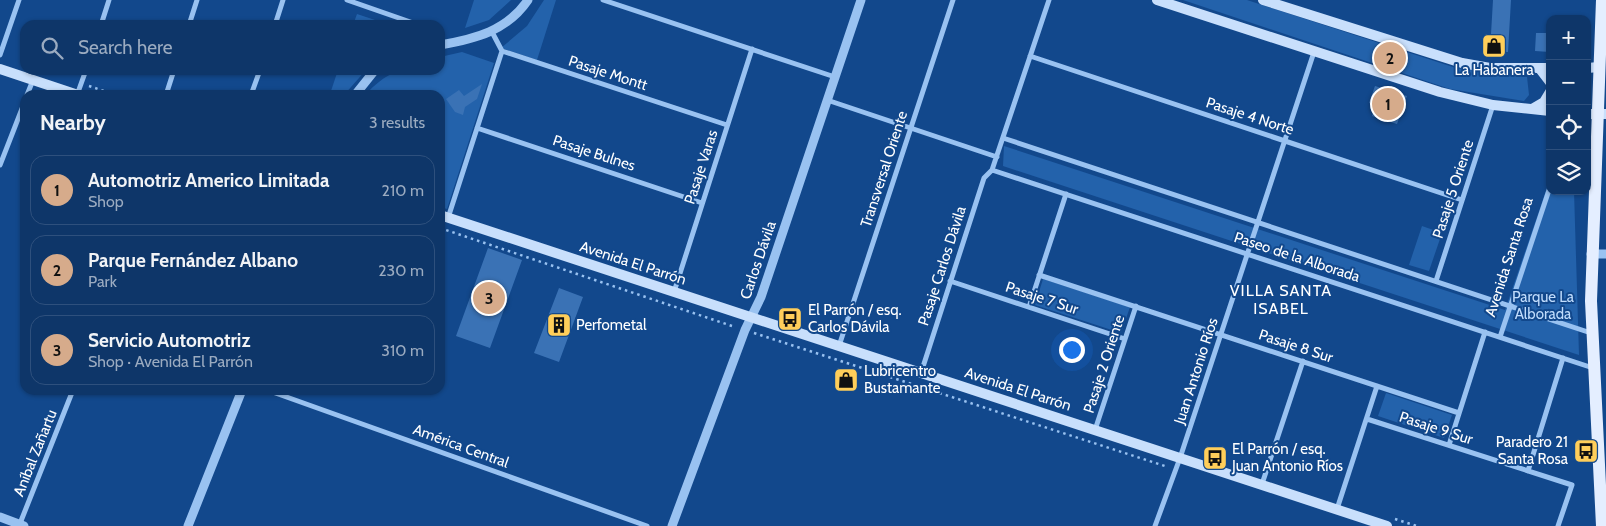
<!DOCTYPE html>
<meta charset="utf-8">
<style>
:root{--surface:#0e3669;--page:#173e6f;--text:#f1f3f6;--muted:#9babc0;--line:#2e507d;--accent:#d6ab8b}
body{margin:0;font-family:Cabin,sans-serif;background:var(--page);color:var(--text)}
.controls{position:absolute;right:15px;top:15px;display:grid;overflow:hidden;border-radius:10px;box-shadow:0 1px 4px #0004}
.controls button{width:45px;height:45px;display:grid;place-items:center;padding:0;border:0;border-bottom:1px solid var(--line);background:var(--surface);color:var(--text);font:25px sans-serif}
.you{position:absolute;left:1071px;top:349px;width:18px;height:18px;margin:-12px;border:4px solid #fff;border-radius:50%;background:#1a73e8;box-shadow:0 0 0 8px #1a73e833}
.badge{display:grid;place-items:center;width:32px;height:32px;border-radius:50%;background:var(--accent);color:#111;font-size:16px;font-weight:700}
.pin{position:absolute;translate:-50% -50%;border:2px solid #fff;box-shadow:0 1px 5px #0006}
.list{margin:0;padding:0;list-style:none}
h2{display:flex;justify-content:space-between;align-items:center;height:65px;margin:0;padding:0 20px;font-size:21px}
h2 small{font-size:16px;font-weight:400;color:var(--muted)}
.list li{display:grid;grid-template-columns:32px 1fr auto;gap:15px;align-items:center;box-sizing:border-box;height:70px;margin:0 10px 10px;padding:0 10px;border:1px solid var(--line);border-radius:15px}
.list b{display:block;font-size:19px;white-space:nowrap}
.list p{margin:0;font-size:16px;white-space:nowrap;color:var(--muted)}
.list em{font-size:16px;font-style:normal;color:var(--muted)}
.icon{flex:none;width:28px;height:28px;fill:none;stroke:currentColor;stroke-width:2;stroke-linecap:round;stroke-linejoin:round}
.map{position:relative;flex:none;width:1606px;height:526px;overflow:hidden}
.search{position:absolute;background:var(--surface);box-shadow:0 1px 4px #0004;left:20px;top:20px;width:425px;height:55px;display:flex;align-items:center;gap:12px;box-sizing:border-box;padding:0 18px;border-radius:15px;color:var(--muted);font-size:19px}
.panel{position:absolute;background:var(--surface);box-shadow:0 1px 4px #0004;left:20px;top:90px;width:425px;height:305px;border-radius:15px}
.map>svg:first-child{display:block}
.green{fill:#2362ab}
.building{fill:#3a72b5}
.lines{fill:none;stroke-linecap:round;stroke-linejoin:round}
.path{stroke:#99c2f1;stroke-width:2.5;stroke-dasharray:2.5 4;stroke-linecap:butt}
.minor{stroke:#99c2f1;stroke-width:5}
.tertiary{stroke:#99c2f1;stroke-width:9}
.secondary{stroke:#c8dffc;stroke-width:10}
.primary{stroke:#e4eeff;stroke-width:12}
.labels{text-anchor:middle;stroke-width:4;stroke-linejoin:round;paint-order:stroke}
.poi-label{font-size:15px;fill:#fff;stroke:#12488c;text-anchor:start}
.street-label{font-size:15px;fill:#fff;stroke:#12488c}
.park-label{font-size:15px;fill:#c0dcfc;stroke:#12488c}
.neighbourhood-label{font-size:16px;letter-spacing:1px;fill:#fff;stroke:#12488c}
</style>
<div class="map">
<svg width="1606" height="526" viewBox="0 0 1606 526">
<rect width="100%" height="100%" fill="#12488c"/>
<path class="green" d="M474,0H511L489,20L465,28Z
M544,0H556L537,60L501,48L527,26Z
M1183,0H1247L1456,68L1527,77L1529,95L1524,101L1450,89Z
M357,14L390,25H353Z
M462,52L494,63L447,209L440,207V95H365C393,66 402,70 440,70V57Z
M338,70H366L344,95L331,91Z
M1004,146L1505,310L1550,179V191H1574L1579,355L1003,166Z
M1422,226L1442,233L1429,271L1409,265Z
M1043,279L1130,307L1121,333L1035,305Z
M1386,393L1452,415L1444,438L1378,416Z"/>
<path class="building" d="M1493,0H1511L1508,52L1490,51Z
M1536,33H1550V52L1535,51Z
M482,84L477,99L465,107L463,115L455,112L446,99L459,90L464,96Z
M1375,86L1407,96L1397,124L1372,116L1376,105L1369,103Z
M488,248L522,260L490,348L456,336Z
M559,288L583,297L559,362L534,353Z
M841,371L856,376L851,389L837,384Z"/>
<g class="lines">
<path class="path" d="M89,86L116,95
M440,228L735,327
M754,333L1168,467
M1395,519L1417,526"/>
<path class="minor" d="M347,0L419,25
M603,0L835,77
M101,25L109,0
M189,25L197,0
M275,25L283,0
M492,32L502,51L727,125
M0,55L19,0
M1030,56L1462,200
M27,95L33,80
M77,95L86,70
M166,95L174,70
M251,95L260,70
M827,100L997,157
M477,128L702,203
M1003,138L1591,333
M0,165L25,101
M992,170L1593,368
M992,170L1049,0
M448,218L502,51
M1039,275L1459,413
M950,281L1125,339
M1436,281L1493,105
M674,292L752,49
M1029,307L1066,194
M1500,337L1550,187
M839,346L953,0
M921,373L984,178L992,170
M267,390L647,526
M1367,419L1572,485L1558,526
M1095,430L1136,306
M1449,445L1485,332
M1528,471L1563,358
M1262,484L1303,361
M1337,509L1377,386
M19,526L73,390
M1155,526L1180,458L1314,52"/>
<path class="tertiary" d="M440,45C475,39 507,31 528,0
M355,95L375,70
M1591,254H1606
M0,517L24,526
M188,526L242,390
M672,526L745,330L761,297L861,0"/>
<path class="secondary" d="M1157,0L1440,92L1493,105L1550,111
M1263,0L1462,63L1490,68H1550
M1587,68L1599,67
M0,69L78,95
M1540,69L1550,82
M1532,109L1544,102L1550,92
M1587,114H1606
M440,215L1387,526"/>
<path class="primary" d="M1602,0L1591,301L1602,526"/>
</g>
<defs>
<symbol id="shop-square" viewBox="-11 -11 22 22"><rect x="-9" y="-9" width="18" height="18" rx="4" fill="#ffce5a" stroke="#12488c"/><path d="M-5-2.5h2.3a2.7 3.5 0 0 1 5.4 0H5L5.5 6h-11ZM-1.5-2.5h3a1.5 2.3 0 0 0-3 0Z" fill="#111"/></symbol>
<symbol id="bus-square" viewBox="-11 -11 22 22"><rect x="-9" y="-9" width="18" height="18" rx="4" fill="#ffce5a" stroke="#12488c"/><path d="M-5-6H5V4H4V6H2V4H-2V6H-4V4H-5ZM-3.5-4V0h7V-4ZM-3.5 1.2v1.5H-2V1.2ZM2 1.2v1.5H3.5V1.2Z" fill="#111"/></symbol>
<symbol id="building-square" viewBox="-11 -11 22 22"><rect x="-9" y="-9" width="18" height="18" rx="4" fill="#ffce5a" stroke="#12488c"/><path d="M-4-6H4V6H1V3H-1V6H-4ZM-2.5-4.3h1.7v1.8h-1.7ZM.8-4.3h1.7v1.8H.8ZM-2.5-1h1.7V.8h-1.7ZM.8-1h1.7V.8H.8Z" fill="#111"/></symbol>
</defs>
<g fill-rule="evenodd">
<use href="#shop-square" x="1480" y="32" width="28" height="28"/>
<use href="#bus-square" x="776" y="305" width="28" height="28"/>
<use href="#building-square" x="545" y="311" width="28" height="28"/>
<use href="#shop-square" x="832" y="366" width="28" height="28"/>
<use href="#bus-square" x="1572" y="437" width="28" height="28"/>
<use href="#bus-square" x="1201" y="444" width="28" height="28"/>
</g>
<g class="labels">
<g class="poi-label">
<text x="1494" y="75" text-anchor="middle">La Habanera</text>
<text x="808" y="315">El Parrón / esq.<tspan x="808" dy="17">Carlos Dávila</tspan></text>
<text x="576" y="330">Perfometal</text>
<text x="864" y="376">Lubricentro<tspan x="864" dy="17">Bustamante</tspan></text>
<text x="1568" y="447" text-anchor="end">Paradero 21<tspan x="1568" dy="17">Santa Rosa</tspan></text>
<text x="1232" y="454">El Parrón / esq.<tspan x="1232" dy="17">Juan Antonio Ríos</tspan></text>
</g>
<g class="street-label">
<text transform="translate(608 73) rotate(18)" y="5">Pasaje Montt</text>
<text transform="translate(1250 116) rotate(18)" y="5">Pasaje 4 Norte</text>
<text transform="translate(594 153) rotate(18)" y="5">Pasaje Bulnes</text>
<text transform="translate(701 167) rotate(-72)" y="5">Pasaje Varas</text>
<text transform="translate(884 169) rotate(-72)" y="5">Transversal Oriente</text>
<text transform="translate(1453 189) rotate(-72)" y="5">Pasaje 5 Oriente</text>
<text transform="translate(1297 257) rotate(18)" y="5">Paseo de la Alborada</text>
<text transform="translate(1509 257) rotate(-72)" y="5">Avenida Santa Rosa</text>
<text transform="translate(758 260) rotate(-71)" y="5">Carlos Dávila</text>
<text transform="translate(633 263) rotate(18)" y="5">Avenida El Parrón</text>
<text transform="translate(942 266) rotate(-72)" y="5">Pasaje Carlos Dávila</text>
<text transform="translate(1042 298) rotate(18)" y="5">Pasaje 7 Sur</text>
<text transform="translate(1296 346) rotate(18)" y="5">Pasaje 8 Sur</text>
<text transform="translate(1104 364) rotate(-72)" y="5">Pasaje 2 Oriente</text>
<text transform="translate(1196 371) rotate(-72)" y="5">Juan Antonio Ríos</text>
<text transform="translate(1018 389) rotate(18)" y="5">Avenida El Parrón</text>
<text transform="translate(1436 428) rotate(18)" y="5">Pasaje 9 Sur</text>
<text transform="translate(461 446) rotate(20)" y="5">América Central</text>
<text transform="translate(35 453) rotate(-68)" y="5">Aníbal Zañartu</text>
</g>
<g class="park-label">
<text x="1543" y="302">Parque La<tspan x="1543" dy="17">Alborada</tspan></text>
</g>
<g class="neighbourhood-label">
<text x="1281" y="296">VILLA SANTA<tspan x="1281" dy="18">ISABEL</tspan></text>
</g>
</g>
</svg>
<div class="controls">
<button>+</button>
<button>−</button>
<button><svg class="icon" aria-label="locate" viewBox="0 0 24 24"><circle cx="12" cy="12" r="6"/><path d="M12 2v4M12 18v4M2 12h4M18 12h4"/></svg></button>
<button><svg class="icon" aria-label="layers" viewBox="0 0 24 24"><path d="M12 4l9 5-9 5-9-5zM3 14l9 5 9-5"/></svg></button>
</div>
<div class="you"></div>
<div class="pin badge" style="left:1388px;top:104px">1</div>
<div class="pin badge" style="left:1390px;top:58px">2</div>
<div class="pin badge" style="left:489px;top:298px">3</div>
<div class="search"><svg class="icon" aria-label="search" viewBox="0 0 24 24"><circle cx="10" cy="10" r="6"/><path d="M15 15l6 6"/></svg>Search here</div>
<section class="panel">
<h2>Nearby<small>3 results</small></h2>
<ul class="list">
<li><span class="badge">1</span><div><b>Automotriz Americo Limitada</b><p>Shop</p></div><em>210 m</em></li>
<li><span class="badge">2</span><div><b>Parque Fernández Albano</b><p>Park</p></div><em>230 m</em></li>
<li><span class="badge">3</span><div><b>Servicio Automotriz</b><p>Shop · Avenida El Parrón</p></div><em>310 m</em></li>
</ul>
</section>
</div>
